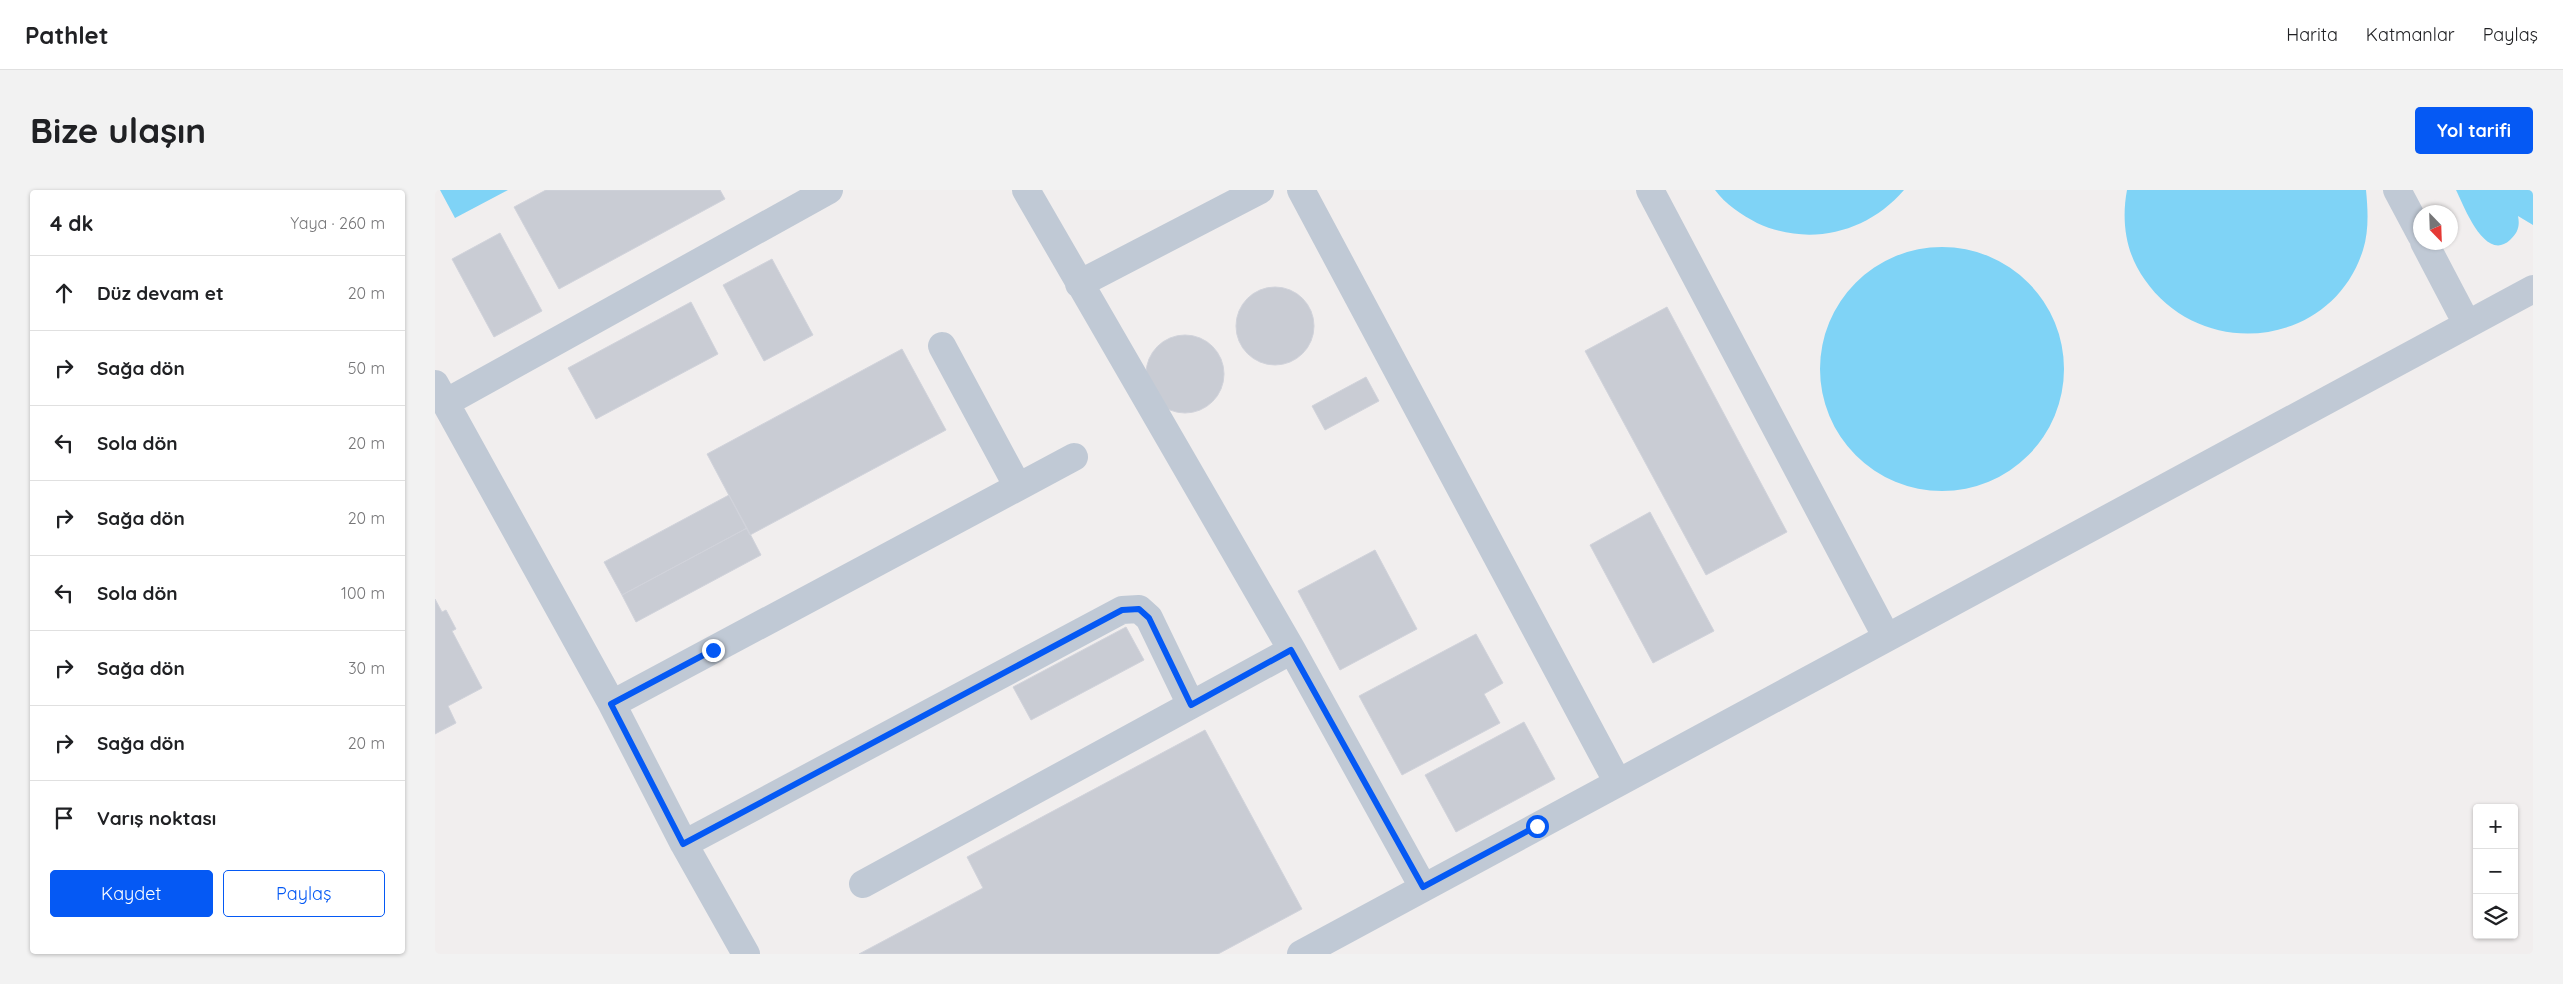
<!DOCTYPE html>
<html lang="tr">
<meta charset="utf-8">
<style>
:root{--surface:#fff;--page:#f2f2f2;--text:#202124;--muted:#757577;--line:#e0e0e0;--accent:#0559f4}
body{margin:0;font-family:Quicksand,sans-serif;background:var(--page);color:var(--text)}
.controls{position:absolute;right:15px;bottom:15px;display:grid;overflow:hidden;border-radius:5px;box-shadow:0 1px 4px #0004}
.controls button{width:45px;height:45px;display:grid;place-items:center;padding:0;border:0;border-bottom:1px solid var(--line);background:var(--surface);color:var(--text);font:25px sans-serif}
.compass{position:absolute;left:1978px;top:15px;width:45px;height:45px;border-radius:50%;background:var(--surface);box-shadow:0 1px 4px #0004;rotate:157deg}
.stop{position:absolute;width:15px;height:15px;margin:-11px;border:4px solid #0559f4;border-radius:50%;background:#fff}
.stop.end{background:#0559f4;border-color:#fff;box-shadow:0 1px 5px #0008}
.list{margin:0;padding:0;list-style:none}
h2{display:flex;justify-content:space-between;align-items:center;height:65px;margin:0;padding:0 20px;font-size:21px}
h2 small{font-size:16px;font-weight:400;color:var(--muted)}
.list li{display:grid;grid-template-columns:32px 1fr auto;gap:15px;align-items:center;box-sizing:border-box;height:75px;padding:0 20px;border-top:1px solid var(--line)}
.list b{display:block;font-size:19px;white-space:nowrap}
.list em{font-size:16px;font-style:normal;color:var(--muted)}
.actions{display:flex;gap:10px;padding:15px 20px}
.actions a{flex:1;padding:11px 0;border:1px solid var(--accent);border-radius:5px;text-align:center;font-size:18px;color:var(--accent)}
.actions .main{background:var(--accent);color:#fff}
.icon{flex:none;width:28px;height:28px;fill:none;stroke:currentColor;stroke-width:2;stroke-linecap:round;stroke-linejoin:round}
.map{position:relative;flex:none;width:2098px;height:764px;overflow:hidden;border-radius:5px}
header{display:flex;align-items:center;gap:30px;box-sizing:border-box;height:70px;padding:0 25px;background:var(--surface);border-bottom:1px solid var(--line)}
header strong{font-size:24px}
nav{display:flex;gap:28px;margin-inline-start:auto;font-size:18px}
.intro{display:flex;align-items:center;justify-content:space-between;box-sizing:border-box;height:120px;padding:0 30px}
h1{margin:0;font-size:35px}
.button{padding:12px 22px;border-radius:5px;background:var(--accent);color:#fff;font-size:18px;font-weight:700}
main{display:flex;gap:30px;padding:0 30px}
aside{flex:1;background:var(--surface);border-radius:5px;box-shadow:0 1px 4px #0004}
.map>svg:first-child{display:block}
.water{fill:#7fd3f6}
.building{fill:#c9ccd4;stroke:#d1d3db}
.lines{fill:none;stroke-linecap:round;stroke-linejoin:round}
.minor{stroke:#c0c9d5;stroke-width:28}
.route{stroke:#0559f4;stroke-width:6}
</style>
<header>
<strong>Pathlet</strong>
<nav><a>Harita</a><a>Katmanlar</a><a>Paylaş</a></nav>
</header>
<div class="intro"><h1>Bize ulaşın</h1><a class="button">Yol tarifi</a></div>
<main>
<aside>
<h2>4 dk<small>Yaya · 260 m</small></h2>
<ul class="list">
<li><svg class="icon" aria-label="ahead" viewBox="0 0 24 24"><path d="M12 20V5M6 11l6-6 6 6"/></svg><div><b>Düz devam et</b></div><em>20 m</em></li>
<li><svg class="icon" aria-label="right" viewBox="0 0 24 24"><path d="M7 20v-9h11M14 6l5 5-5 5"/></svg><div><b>Sağa dön</b></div><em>50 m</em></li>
<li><svg class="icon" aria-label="left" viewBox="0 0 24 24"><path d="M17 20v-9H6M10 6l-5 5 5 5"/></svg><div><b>Sola dön</b></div><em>20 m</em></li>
<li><svg class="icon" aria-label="right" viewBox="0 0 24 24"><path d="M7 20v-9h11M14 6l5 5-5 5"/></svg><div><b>Sağa dön</b></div><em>20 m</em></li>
<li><svg class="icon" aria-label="left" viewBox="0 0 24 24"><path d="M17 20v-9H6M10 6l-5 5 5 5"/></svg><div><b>Sola dön</b></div><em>100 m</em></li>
<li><svg class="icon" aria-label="right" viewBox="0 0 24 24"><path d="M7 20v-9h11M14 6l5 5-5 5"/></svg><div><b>Sağa dön</b></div><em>30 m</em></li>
<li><svg class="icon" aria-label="right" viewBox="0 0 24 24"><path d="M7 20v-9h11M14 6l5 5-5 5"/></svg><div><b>Sağa dön</b></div><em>20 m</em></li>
<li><svg class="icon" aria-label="arrive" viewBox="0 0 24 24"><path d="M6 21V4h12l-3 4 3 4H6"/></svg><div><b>Varış noktası</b></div></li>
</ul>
<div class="actions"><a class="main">Kaydet</a><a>Paylaş</a></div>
</aside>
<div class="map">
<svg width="2098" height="764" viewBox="0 0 2098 764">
<rect width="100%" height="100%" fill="#f1eeee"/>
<path class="water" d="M5,0H73L20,28Z
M1280,0H1469C1432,43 1374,57 1322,33C1307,25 1290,14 1280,0Z
M1692,0H1931C1933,20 1934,41 1928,60C1897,158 1767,172 1710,90C1691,64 1686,32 1692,0Z
M2021,0H2098V35L2083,26C2085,36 2083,43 2075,50C2050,73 2029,16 2021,0Z
M1385 179a122 122 0 1 1 244 0a122 122 0 1 1-244 0Z"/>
<path class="building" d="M111,0H285L290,9L124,99L79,17Z
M65,43L107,121L59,147L17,69Z
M337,69L378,145L329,171L288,95Z
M801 136a39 39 0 1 1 78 0a39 39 0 1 1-78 0Z
M256,112L283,164L161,229L133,178Z
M1232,117L1352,342L1271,385L1150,161Z
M711 184a39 39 0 1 1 78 0a39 39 0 1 1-78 0Z
M467,159L511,240L315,345L272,264Z
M931,187L944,211L890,240L877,216Z
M294,305L312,338L187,405L169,372Z
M1215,322L1279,441L1218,473L1155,355Z
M312,338L326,365L201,432L187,405Z
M940,360L982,439L905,480L863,401Z
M0,409L7,422L11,420L21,439L17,441L47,498L13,516L21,533L0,544Z
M691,437L709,470L596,530L578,497Z
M1041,444L1068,493L1049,504L1065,533L967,585L924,506Z
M1089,532L1120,589L1021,642L990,585Z
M770,540L867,719L783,764H424L548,698L532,667Z"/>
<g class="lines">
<path class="minor" d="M591,0L857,460L988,697
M866,0L1183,593
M1215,0L1451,446
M1962,0L1986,45
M1989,52L2032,134
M644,94L825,0
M507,156L583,297
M0,194L177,514L249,654L311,764
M10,213L394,0
M177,514L639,267
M249,654L687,420L704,419L714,428L756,515
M428,694L857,460
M866,764L2098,99"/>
</g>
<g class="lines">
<path class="route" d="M278,460L176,514L248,654L687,420L704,419L714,428L756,515L856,460L988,697L1102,636"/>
</g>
</svg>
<div class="controls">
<button>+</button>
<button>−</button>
<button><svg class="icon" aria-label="layers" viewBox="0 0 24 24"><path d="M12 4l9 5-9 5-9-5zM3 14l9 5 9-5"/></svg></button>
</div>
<svg class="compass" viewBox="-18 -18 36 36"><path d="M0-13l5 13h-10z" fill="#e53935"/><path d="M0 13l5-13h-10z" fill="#757577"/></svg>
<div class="stop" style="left:1102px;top:636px"></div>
<div class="stop end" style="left:278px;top:460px"></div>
</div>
</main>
